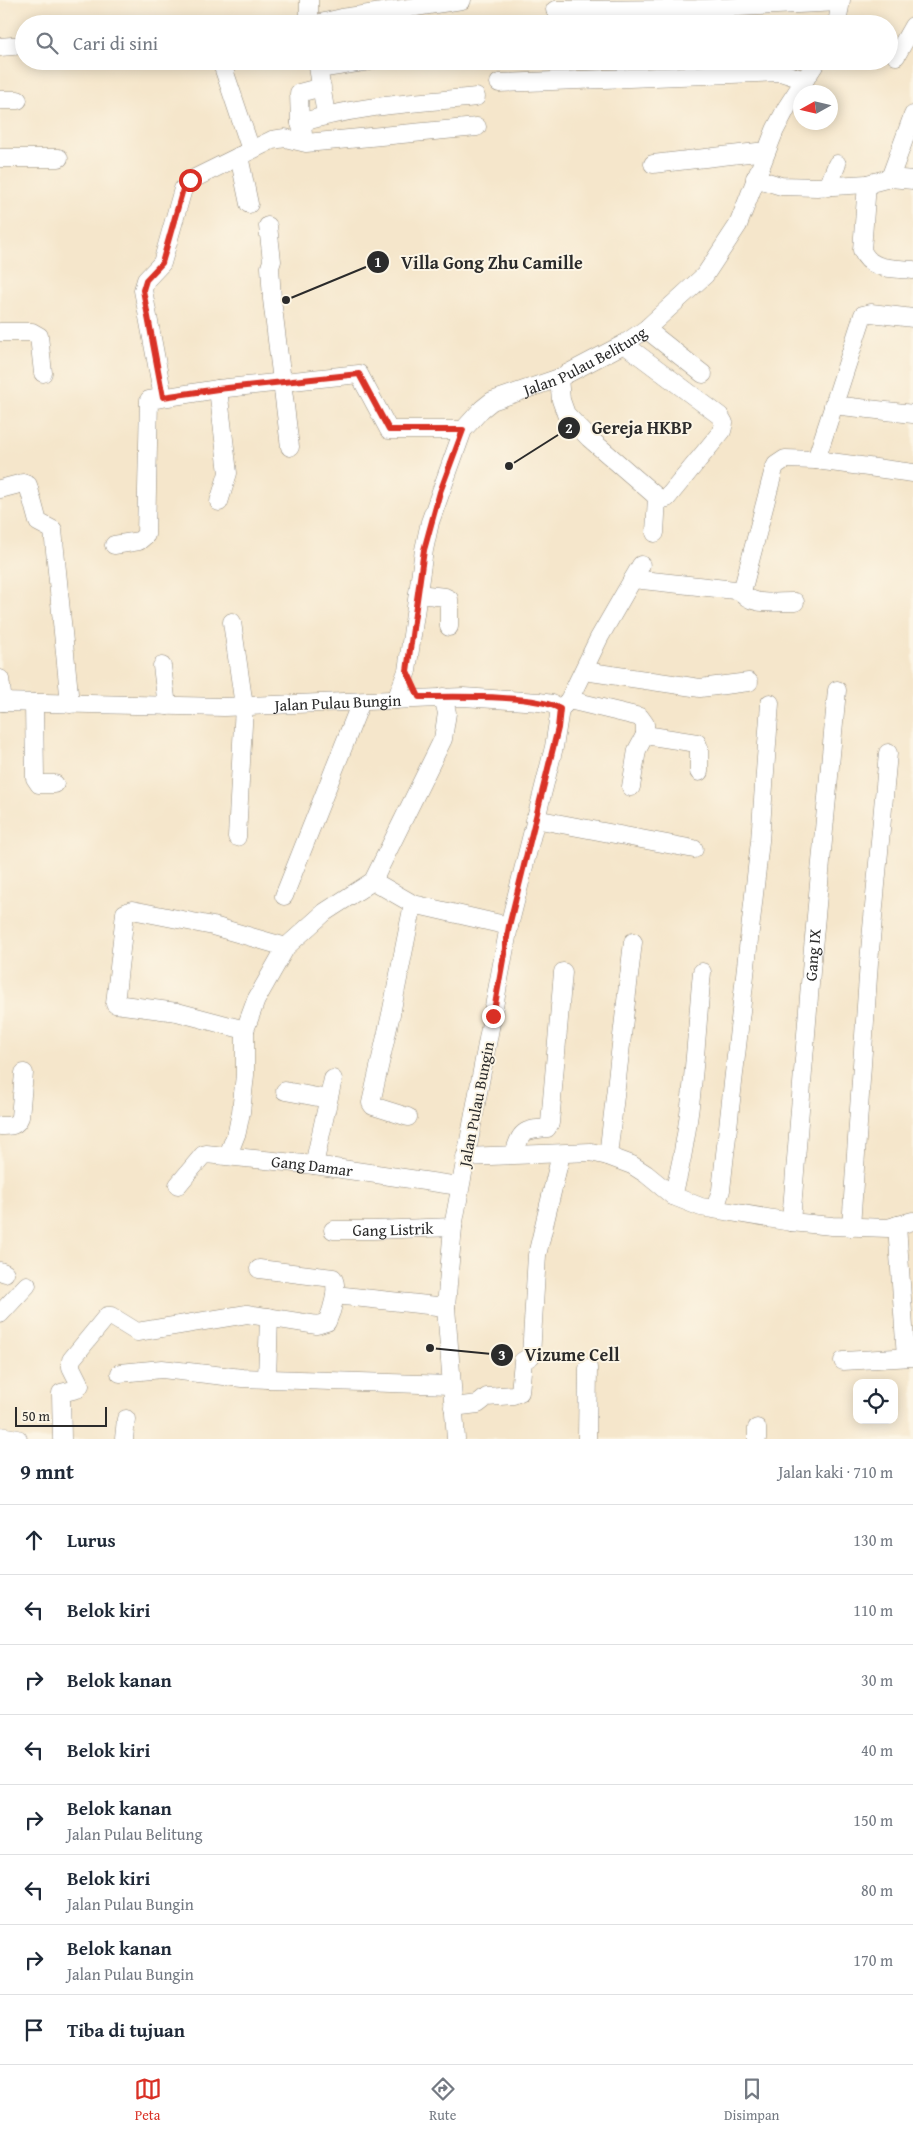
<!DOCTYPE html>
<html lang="id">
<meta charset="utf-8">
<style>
:root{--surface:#fff;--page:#f2f2f3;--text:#1f2937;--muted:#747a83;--line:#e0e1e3;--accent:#d93025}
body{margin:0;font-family:"Gentium Book Plus",serif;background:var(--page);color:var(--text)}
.controls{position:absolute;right:15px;bottom:15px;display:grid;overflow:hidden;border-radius:10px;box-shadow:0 2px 12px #0003}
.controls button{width:45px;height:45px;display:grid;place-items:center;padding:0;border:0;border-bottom:1px solid var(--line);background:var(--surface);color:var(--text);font:25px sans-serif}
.compass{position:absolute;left:793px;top:85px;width:45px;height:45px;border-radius:50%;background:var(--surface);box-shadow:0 2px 12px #0003;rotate:262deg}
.scale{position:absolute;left:15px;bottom:12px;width:92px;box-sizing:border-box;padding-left:5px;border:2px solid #2b2b2b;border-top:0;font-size:14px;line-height:18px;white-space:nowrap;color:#2b2b2b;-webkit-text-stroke:4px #fcf5e5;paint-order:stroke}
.stop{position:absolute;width:15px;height:15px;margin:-11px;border:4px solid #d93025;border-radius:50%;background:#fff}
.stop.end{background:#d93025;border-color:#fff;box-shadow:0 1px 5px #0008}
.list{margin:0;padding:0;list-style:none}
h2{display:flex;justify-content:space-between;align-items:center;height:65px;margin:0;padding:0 20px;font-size:21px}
h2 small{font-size:16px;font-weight:400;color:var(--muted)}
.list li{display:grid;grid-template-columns:32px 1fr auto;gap:15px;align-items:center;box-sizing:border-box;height:70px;padding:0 20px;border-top:1px solid var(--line)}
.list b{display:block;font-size:19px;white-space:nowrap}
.list p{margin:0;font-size:16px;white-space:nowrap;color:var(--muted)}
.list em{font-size:16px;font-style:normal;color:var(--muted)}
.icon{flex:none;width:28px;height:28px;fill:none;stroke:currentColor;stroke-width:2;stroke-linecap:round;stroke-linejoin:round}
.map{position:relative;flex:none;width:913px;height:1439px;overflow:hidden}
.search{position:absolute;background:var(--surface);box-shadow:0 2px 12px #0003;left:15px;right:15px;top:15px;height:55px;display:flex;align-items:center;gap:12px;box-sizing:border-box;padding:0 18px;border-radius:28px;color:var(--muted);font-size:19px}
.sheet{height:625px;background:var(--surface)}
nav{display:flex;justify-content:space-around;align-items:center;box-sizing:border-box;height:70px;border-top:1px solid var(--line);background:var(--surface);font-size:14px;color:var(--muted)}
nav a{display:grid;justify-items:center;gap:2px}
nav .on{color:var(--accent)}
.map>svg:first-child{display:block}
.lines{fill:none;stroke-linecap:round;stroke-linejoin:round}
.minor-casing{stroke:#90887b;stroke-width:19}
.minor{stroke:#fff;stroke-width:18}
.route{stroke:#d93025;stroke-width:6}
.labels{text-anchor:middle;stroke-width:4;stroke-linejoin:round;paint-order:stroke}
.street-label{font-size:16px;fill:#2b2b2b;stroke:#fcf5e5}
.leader{fill:none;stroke:#2b2b2b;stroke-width:2}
.callout-dot{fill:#2b2b2b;stroke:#fcf5e5;stroke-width:2}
.mark-label{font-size:15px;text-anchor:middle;font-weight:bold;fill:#fff}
.callout-label{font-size:18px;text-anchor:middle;font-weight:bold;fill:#2b2b2b;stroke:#fcf5e5;stroke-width:4;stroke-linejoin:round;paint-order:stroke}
</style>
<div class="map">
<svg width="913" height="1439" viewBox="0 0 913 1439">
<rect width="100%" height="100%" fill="#fcf5e5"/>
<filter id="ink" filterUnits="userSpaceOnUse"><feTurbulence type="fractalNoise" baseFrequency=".02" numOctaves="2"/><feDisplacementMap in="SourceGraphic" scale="10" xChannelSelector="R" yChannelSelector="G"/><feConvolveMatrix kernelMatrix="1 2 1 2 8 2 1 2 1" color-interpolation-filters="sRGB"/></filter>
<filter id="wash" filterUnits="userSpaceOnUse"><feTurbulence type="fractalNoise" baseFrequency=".0096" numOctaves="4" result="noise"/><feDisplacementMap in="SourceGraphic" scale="20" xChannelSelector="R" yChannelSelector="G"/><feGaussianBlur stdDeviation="1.12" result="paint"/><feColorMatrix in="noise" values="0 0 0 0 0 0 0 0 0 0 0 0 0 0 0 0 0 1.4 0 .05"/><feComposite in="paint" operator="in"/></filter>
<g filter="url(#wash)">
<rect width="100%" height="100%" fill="#f5e6cb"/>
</g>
<g filter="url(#ink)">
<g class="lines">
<defs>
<g id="minor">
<path d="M309,0V24"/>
<path d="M555,10L697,9L840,2"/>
<path d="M316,24L342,18L462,0"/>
<path d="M837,24L841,0"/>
<path d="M0,47L24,45"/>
<path d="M896,56L913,26"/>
<path d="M221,61L251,150"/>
<path d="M317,61L326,115"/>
<path d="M319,69L370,61"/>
<path d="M499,83L780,72L805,80"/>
<path d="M0,100H18"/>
<path d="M300,123C357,105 418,103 476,97"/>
<path d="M303,133L300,123L299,93L322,87"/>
<path d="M239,156L249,204"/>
<path d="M0,158H59"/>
<path d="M653,164L766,151"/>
<path d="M755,178L781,186L817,187L867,184L890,178L913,180"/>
<path d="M890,178L913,115"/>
<path d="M867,184L862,250C870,271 894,268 913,270"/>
<path d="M828,187L837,164"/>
<path d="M268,226L272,261L270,267L272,299L290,447"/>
<path d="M646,329L703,374"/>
<path d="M0,332H32L39,336L43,373"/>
<path d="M559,378L561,400L566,414L589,438L657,497L663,499L667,498L722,431L724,423L720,416L624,344"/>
<path d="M218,389L228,473L219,502"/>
<path d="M163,397L143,290L146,280L162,263L183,189L191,180L272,140L285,138L306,143L477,127"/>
<path d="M833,405L913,414"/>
<path d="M816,460L863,315L871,313L913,318"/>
<path d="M0,489L23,483L28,485L38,522L53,530L70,704"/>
<path d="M655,533L657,497"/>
<path d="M114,545L139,541L146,535L149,400L218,389L359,374L389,430H463"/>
<path d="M633,579L735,590L743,588L774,469L776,465L785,459L816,460L913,473"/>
<path d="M740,590C751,608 777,601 795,602"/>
<path d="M418,594L445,597L449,599V627"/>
<path d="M232,622L244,706L237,837"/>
<path d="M162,666L167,706"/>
<path d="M584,671L700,688L749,682"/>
<path d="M0,679L3,702"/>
<path id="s1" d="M396,700L407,671L424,550L430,522L463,430L482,409L492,401L559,378L624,344L646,329L705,275L738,225L775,130L787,107L817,61"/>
<path d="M569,700L640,717L645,724V735L697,743L699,748V772"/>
<path id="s2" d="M0,702L224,707L463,697L539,702L552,704L560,709L554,747L509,926L453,1227L446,1307L456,1439"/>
<path d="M34,703L35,778L39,784H55"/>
<path d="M562,707L569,700L599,638L641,565"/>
<path d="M631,787L637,750L645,735"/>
<path d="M535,819L694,849"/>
<path d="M373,881L413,904L509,926"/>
<path d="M284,896L361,702"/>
<path d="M245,1030L177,1012L115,1004L125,913L132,910L213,926L286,947"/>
<path d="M285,1091L328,1099"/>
<path d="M408,1117L373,1106L371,1103L391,1014L413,904"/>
<path d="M0,1126C10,1126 16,1127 20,1117L24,1073"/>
<path d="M514,1154C521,1131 523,1130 547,1128L550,1123L563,972"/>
<path d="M228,1155L237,1132L241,1112L245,1075V1030L256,1000L286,947L325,912L373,881L443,739L447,713L443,697"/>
<path d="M608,1156L633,942"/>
<path d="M465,1157L591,1152L608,1156L632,1165L646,1174L673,1196L701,1207L791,1222L832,1226L888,1228L913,1221"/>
<path d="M314,1165L333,1079"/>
<path id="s3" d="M178,1185L203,1155L206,1154L314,1165L459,1186"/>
<path d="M673,1196C693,1124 695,1046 702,972"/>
<path d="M715,1209L721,1190L760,841L770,703"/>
<path id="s4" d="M791,1222L812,959L837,690"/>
<path d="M897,1225L906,1357"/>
<path d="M851,1227L869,962L888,753"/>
<path id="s5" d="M333,1230H373L453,1227"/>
<path d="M0,1271L5,1273"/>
<path d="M335,1295L446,1307"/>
<path d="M0,1314L27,1285"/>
<path d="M843,1361L913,1357"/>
<path d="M120,1373L162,1369L242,1378L450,1385"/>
<path d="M267,1379L269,1317"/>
<path d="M453,1407L478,1404L487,1397L513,1395L520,1392L523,1361L531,1356L537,1255L561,1154"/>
<path d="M757,1428V1439"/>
<path d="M0,1436L18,1439"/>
<path d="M62,1439L61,1393L77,1389L80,1385L71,1367V1360L107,1316H111L137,1332L247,1314L317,1325L327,1322C332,1311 339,1289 333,1278L259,1269"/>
<path d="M124,1439L126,1419"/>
<path d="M587,1439L588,1368"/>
</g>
</defs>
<use href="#minor" class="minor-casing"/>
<use href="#minor" class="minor"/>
</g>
</g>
<g class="lines" filter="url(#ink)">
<path class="route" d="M190,180L183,189L162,263L146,280L143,290L163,397L218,389L359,374L389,430H463L440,492L424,550L407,671L419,697C448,697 538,694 560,709L558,728L509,926L493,1016"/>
</g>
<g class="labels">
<g class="street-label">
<text dy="6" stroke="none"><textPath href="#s1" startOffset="422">Jalan Pulau Belitung</textPath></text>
<text dy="6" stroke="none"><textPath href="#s2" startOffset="338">Jalan Pulau Bungin</textPath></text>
<text dy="6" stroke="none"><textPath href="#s4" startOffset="268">Gang IX</textPath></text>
<text transform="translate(476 1104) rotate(-79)" y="6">Jalan Pulau Bungin</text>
<text dy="6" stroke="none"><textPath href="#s3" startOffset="149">Gang Damar</textPath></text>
<text dy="6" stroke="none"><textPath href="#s5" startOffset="60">Gang Listrik</textPath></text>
</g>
</g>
<path class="leader" d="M286 300L378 262M509 466L569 428M430 1348L502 1355"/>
<g class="callout-dot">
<circle cx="286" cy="300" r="5"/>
<circle cx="509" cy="466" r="5"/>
<circle cx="430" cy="1348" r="5"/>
<circle cx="378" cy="262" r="12"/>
<circle cx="569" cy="428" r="12"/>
<circle cx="502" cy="1355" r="12"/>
</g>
<g class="mark-label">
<text x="378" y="267">1</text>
<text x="569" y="433">2</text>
<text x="502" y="1360">3</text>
</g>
<g class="callout-label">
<text x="492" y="269">Villa Gong Zhu Camille</text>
<text x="642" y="434">Gereja HKBP</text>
<text x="572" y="1361">Vizume Cell</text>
</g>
</svg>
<div class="controls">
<button><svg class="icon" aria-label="locate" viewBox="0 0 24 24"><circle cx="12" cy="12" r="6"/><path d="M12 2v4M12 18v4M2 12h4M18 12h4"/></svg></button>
</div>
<svg class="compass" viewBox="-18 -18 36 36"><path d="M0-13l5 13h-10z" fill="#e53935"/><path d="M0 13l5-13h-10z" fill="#747a83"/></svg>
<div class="scale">50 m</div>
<div class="stop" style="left:190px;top:180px"></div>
<div class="stop end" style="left:493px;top:1016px"></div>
<div class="search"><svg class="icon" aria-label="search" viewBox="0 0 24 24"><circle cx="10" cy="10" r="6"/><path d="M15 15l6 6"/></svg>Cari di sini</div>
</div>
<section class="sheet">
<h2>9 mnt<small>Jalan kaki · 710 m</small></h2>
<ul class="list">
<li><svg class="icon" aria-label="ahead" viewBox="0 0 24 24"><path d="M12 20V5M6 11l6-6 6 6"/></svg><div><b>Lurus</b></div><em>130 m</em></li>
<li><svg class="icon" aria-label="left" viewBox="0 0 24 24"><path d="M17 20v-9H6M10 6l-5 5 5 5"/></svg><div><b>Belok kiri</b></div><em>110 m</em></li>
<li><svg class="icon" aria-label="right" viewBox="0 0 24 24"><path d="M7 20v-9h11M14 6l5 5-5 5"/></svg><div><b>Belok kanan</b></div><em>30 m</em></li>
<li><svg class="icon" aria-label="left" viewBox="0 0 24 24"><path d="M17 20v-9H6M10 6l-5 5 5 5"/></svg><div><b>Belok kiri</b></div><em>40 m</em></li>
<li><svg class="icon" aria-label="right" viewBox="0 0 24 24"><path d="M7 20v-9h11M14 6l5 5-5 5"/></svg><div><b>Belok kanan</b><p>Jalan Pulau Belitung</p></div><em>150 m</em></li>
<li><svg class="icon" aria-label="left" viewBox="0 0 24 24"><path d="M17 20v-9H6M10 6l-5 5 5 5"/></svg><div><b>Belok kiri</b><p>Jalan Pulau Bungin</p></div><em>80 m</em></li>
<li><svg class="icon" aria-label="right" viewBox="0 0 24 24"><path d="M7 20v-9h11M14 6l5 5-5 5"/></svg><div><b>Belok kanan</b><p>Jalan Pulau Bungin</p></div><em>170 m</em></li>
<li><svg class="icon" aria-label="arrive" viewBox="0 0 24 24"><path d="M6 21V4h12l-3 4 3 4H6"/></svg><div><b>Tiba di tujuan</b></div></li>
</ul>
</section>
<nav>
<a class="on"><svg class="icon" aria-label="map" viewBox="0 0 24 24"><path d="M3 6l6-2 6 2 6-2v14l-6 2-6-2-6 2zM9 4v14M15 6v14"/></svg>Peta</a>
<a><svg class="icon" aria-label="directions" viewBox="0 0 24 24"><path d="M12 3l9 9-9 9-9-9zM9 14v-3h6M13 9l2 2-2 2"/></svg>Rute</a>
<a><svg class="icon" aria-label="saved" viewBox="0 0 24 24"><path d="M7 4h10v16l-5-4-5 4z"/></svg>Disimpan</a>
</nav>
